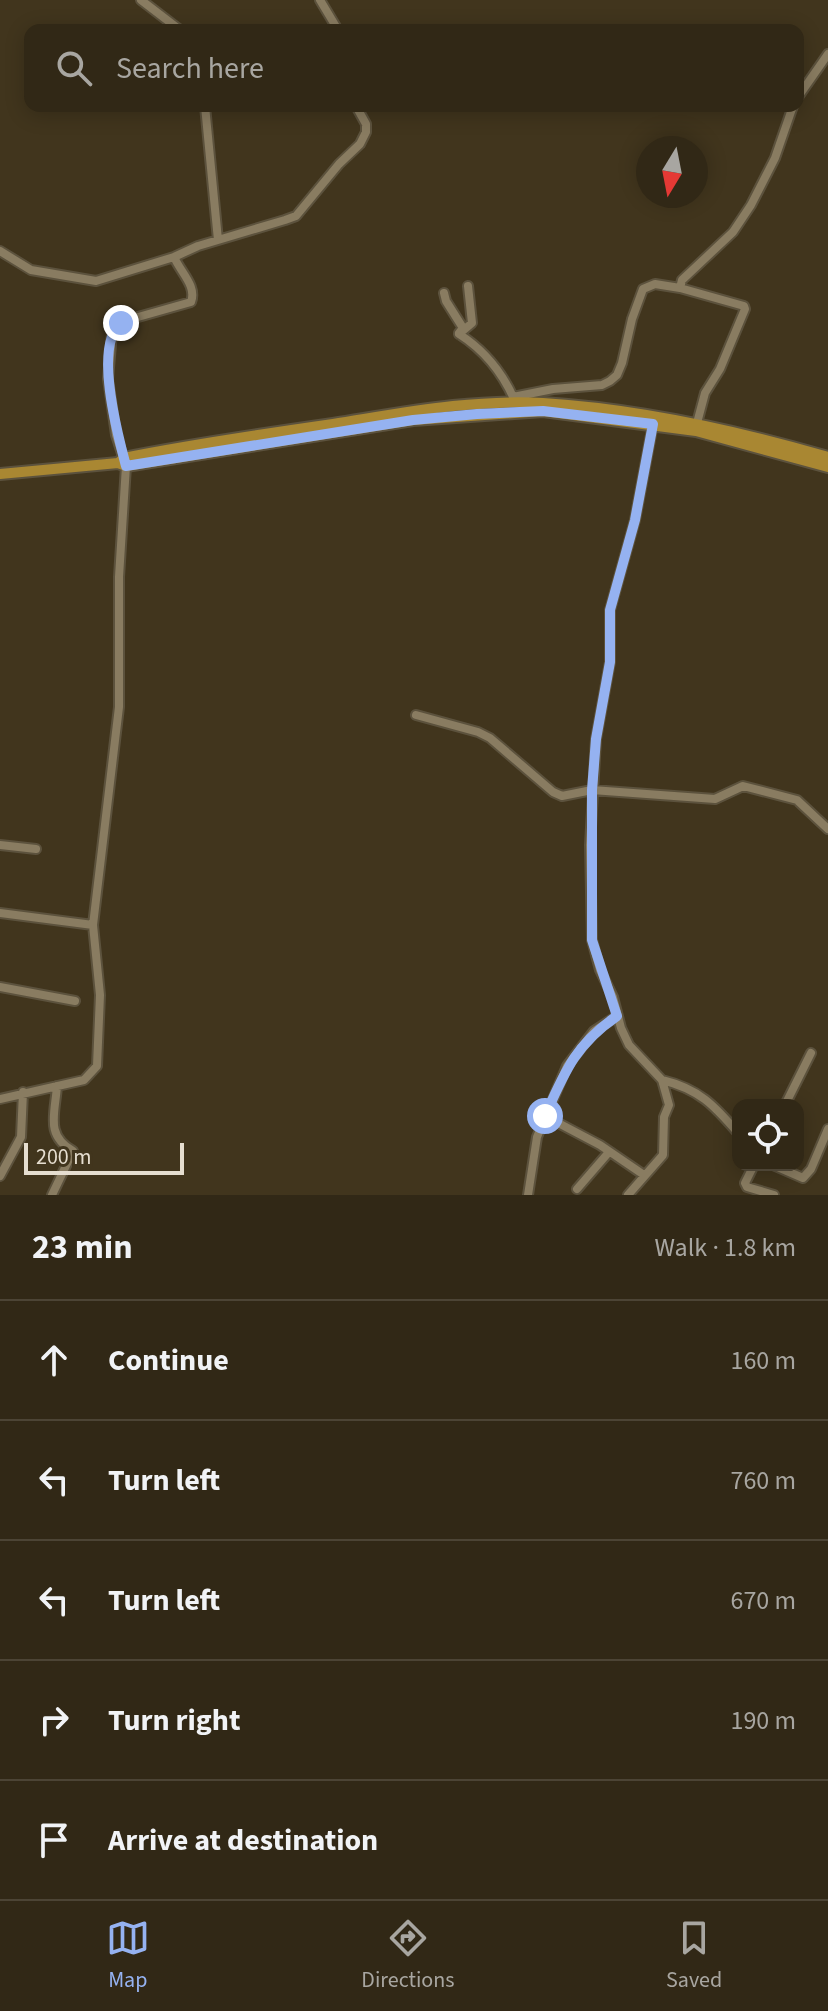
<!DOCTYPE html>
<meta charset="utf-8">
<style>
:root{--surface:#312816;--page:#39301f;--text:#f1f3f6;--muted:#a8a6a1;--line:#4c4435;--accent:#95b2f1}
body{margin:0;font-family:"Source Sans 3",sans-serif;background:var(--page);color:var(--text)}
.controls{position:absolute;right:24px;bottom:24px;display:grid;overflow:hidden;border-radius:16px;box-shadow:0 4px 20px #0003}
.controls button{width:72px;height:72px;display:grid;place-items:center;padding:0;border:0;border-bottom:2px solid var(--line);background:var(--surface);color:var(--text);font:40px sans-serif}
.compass{position:absolute;left:636px;top:136px;width:72px;height:72px;border-radius:50%;background:var(--surface);box-shadow:0 4px 20px #0003;rotate:190deg}
.scale{position:absolute;left:24px;bottom:20px;width:160px;box-sizing:border-box;padding-left:8px;border:4px solid #e6ded0;border-top:0;font-size:22px;line-height:28px;white-space:nowrap;color:#e6ded0;-webkit-text-stroke:6px #41351d;paint-order:stroke}
.stop{position:absolute;width:24px;height:24px;margin:-18px;border:6px solid #95b2f1;border-radius:50%;background:#fff}
.stop.end{background:#95b2f1;border-color:#fff;box-shadow:0 2px 8px #0008}
.list{margin:0;padding:0;list-style:none}
h2{display:flex;justify-content:space-between;align-items:center;height:104px;margin:0;padding:0 32px;font-size:34px}
h2 small{font-size:26px;font-weight:400;color:var(--muted)}
.list li{display:grid;grid-template-columns:52px 1fr auto;gap:24px;align-items:center;box-sizing:border-box;height:120px;padding:0 32px;border-top:2px solid var(--line)}
.list b{display:block;font-size:30px;white-space:nowrap}
.list em{font-size:26px;font-style:normal;color:var(--muted)}
.icon{flex:none;width:44px;height:44px;fill:none;stroke:currentColor;stroke-width:2;stroke-linecap:round;stroke-linejoin:round}
.map{position:relative;flex:none;width:828px;height:1195px;overflow:hidden}
.search{position:absolute;background:var(--surface);box-shadow:0 4px 20px #0003;left:24px;right:24px;top:24px;height:88px;display:flex;align-items:center;gap:20px;box-sizing:border-box;padding:0 28px;border-radius:16px;color:var(--muted);font-size:30px}
.sheet{height:704px;background:var(--surface)}
nav{display:flex;justify-content:space-around;align-items:center;box-sizing:border-box;height:112px;border-top:2px solid var(--line);background:var(--surface);font-size:22px;color:var(--muted)}
nav a{display:grid;justify-items:center;gap:4px}
nav .on{color:var(--accent)}
.map>svg:first-child{display:block}
.lines{fill:none;stroke-linecap:round;stroke-linejoin:round}
.minor-casing{stroke:#5c523d;stroke-width:12}
.major-casing{stroke:#5c523d;stroke-width:14}
.minor{stroke:#897c61;stroke-width:8}
.major{stroke:#a98732;stroke-width:10}
.route{stroke:#95b2f1;stroke-width:10}
</style>
<div class="map">
<svg width="828" height="1195" viewBox="0 0 828 1195">
<rect width="100%" height="100%" fill="#41351d"/>
<g class="lines">
<defs>
<path id="minor" d="M141,0L180,30
M320,0L338,30
M798,97L828,54
M205,106L218,240
M0,251L31,270L96,281L174,257L198,246L285,220L296,216L339,164L360,144L366,132V124L356,106
M444,293L446,301L463,328L459,333
M459,334C484,350 502,372 514,399
M459,334L472,323L468,286
M513,397L553,389L602,385L610,381L617,375L622,363L632,319L643,289L655,284L680,288
M697,423L705,393L720,369L745,309L744,306L680,288L682,280L733,232L751,205L775,158L793,106
M416,715L478,732L490,738L553,792L562,796L592,790L715,799L743,786L797,800L828,829
M0,845L36,849
M0,913L93,925
M0,987L75,1001
M662,1080C699,1089 714,1105 738,1133
M0,1099L84,1080L97,1066L100,995L93,925L119,707V577L126,466L116,435L108,379L112,333L121,323L131,319L191,302C197,286 181,273 174,257
M785,1105L811,1053
M545,1116L600,1145L644,1175
M754,1165L745,1183L747,1187L774,1195
M773,1165L803,1178L811,1169L828,1129
M0,1176L21,1137L23,1092
M577,1189L609,1152
M52,1195L73,1151C45,1135 55,1114 57,1086
M528,1195L537,1137L567,1066L594,1031L617,1016
M628,1195L663,1155L664,1117L669,1105L662,1080L629,1045L621,1028L613,997L600,970L592,940L590,845L596,739L610,662V610L635,520L653,424"/>
<path id="major" d="M118,463L124,458C193,444 263,434 333,424C403,413 472,399 543,403C640,409 735,430 828,457
M0,474L118,463L126,466L413,420L543,411L696,431L828,467"/>
</defs>
<use href="#minor" class="minor-casing"/>
<use href="#major" class="major-casing"/>
<use href="#minor" class="minor"/>
<use href="#major" class="major"/>
</g>
<g class="lines">
<path class="route" d="M121,323C93,345 118,436 126,466L413,420L477,414L543,411L653,424L635,520L610,610V662L596,739L592,790V940L617,1016C576,1044 565,1071 545,1116"/>
</g>
</svg>
<div class="controls">
<button><svg class="icon" aria-label="locate" viewBox="0 0 24 24"><circle cx="12" cy="12" r="6"/><path d="M12 2v4M12 18v4M2 12h4M18 12h4"/></svg></button>
</div>
<svg class="compass" viewBox="-18 -18 36 36"><path d="M0-13l5 13h-10z" fill="#e53935"/><path d="M0 13l5-13h-10z" fill="#a8a6a1"/></svg>
<div class="scale">200 m</div>
<div class="stop" style="left:545px;top:1116px"></div>
<div class="stop end" style="left:121px;top:323px"></div>
<div class="search"><svg class="icon" aria-label="search" viewBox="0 0 24 24"><circle cx="10" cy="10" r="6"/><path d="M15 15l6 6"/></svg>Search here</div>
</div>
<section class="sheet">
<h2>23 min<small>Walk · 1.8 km</small></h2>
<ul class="list">
<li><svg class="icon" aria-label="ahead" viewBox="0 0 24 24"><path d="M12 20V5M6 11l6-6 6 6"/></svg><div><b>Continue</b></div><em>160 m</em></li>
<li><svg class="icon" aria-label="left" viewBox="0 0 24 24"><path d="M17 20v-9H6M10 6l-5 5 5 5"/></svg><div><b>Turn left</b></div><em>760 m</em></li>
<li><svg class="icon" aria-label="left" viewBox="0 0 24 24"><path d="M17 20v-9H6M10 6l-5 5 5 5"/></svg><div><b>Turn left</b></div><em>670 m</em></li>
<li><svg class="icon" aria-label="right" viewBox="0 0 24 24"><path d="M7 20v-9h11M14 6l5 5-5 5"/></svg><div><b>Turn right</b></div><em>190 m</em></li>
<li><svg class="icon" aria-label="arrive" viewBox="0 0 24 24"><path d="M6 21V4h12l-3 4 3 4H6"/></svg><div><b>Arrive at destination</b></div></li>
</ul>
</section>
<nav>
<a class="on"><svg class="icon" aria-label="map" viewBox="0 0 24 24"><path d="M3 6l6-2 6 2 6-2v14l-6 2-6-2-6 2zM9 4v14M15 6v14"/></svg>Map</a>
<a><svg class="icon" aria-label="directions" viewBox="0 0 24 24"><path d="M12 3l9 9-9 9-9-9zM9 14v-3h6M13 9l2 2-2 2"/></svg>Directions</a>
<a><svg class="icon" aria-label="saved" viewBox="0 0 24 24"><path d="M7 4h10v16l-5-4-5 4z"/></svg>Saved</a>
</nav>
